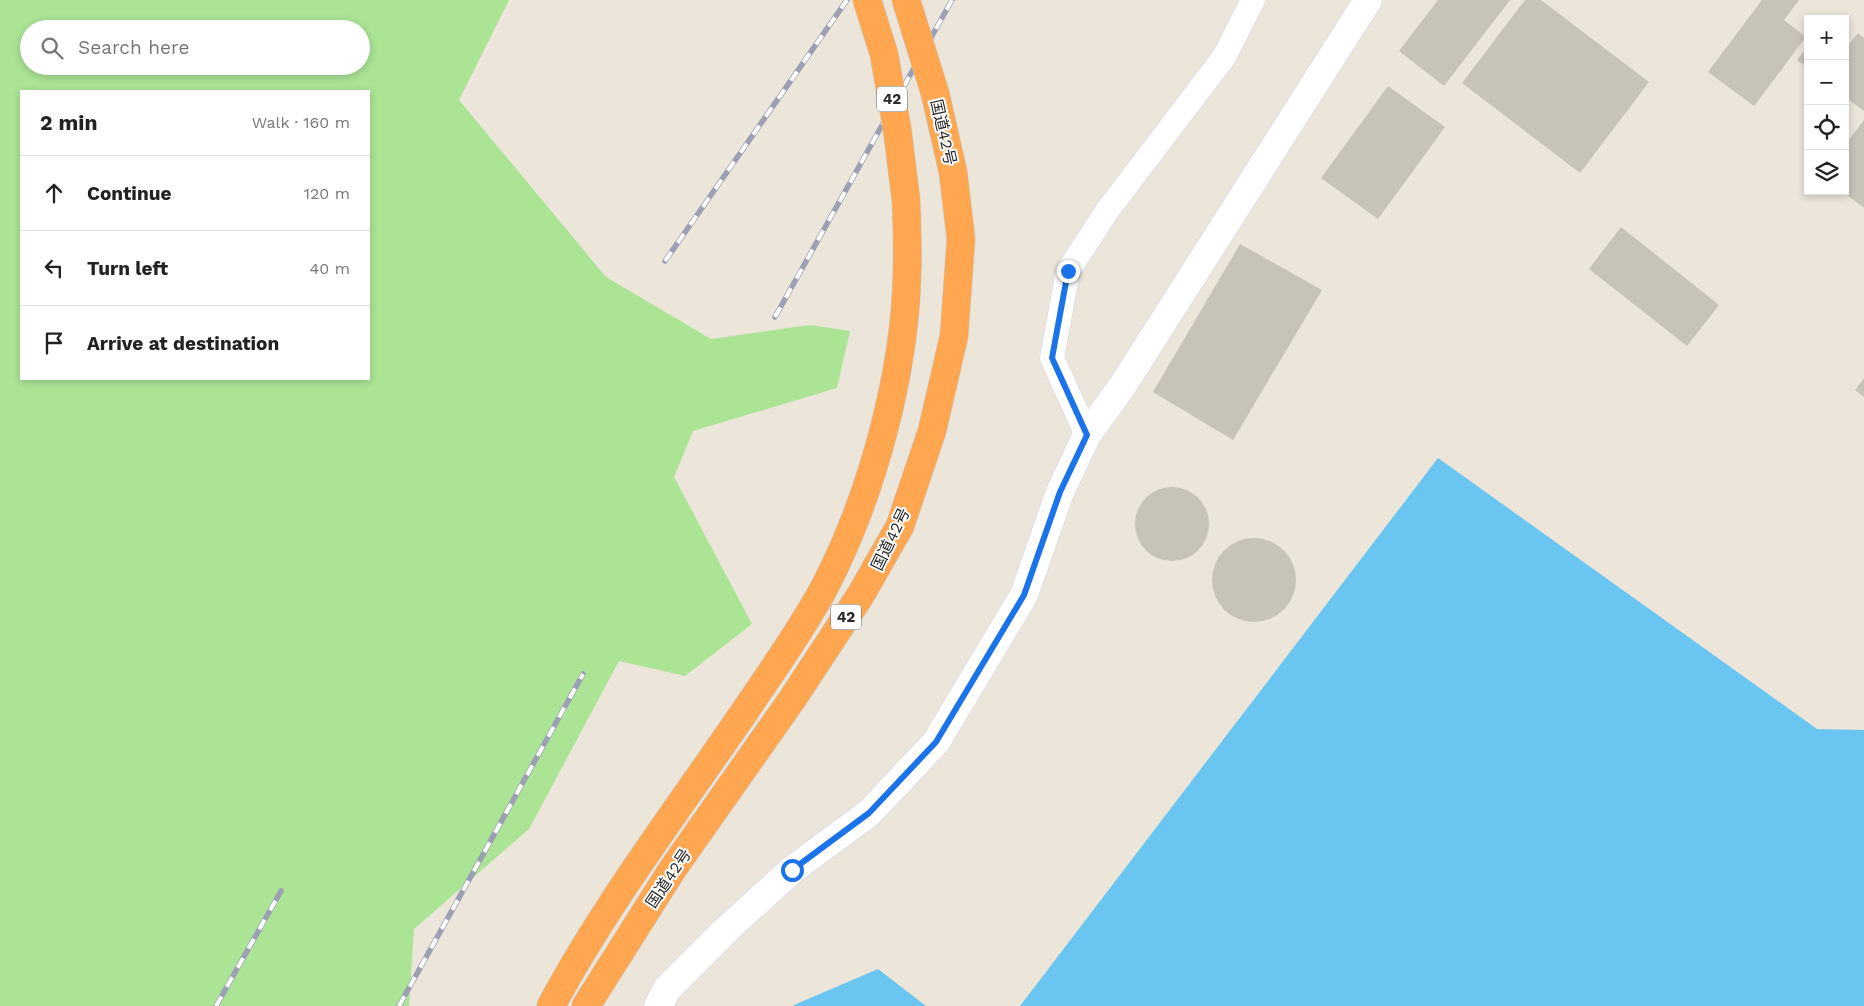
<!DOCTYPE html>
<meta charset="utf-8">
<style>
:root{--surface:#fff;--page:#f2f2f2;--text:#222;--muted:#767676;--line:#e0e0e0}
body{margin:0;font-family:"Work Sans","Noto Sans JP",sans-serif;background:var(--page);color:var(--text)}
.controls{position:absolute;right:15px;top:15px;display:grid;overflow:hidden;border-radius:0px;box-shadow:0 2px 8px #0003}
.controls button{width:45px;height:45px;display:grid;place-items:center;padding:0;border:0;border-bottom:1px solid var(--line);background:var(--surface);color:var(--text);font:25px sans-serif}
.stop{position:absolute;width:15px;height:15px;margin:-11px;border:4px solid #1a73e8;border-radius:50%;background:#fff}
.stop.end{background:#1a73e8;border-color:#fff;box-shadow:0 1px 5px #0008}
.list{margin:0;padding:0;list-style:none}
h2{display:flex;justify-content:space-between;align-items:center;height:65px;margin:0;padding:0 20px;font-size:21px}
h2 small{font-size:16px;font-weight:400;color:var(--muted)}
.list li{display:grid;grid-template-columns:32px 1fr auto;gap:15px;align-items:center;box-sizing:border-box;height:75px;padding:0 20px;border-top:1px solid var(--line)}
.list b{display:block;font-size:19px;white-space:nowrap}
.list em{font-size:16px;font-style:normal;color:var(--muted)}
.icon{flex:none;width:28px;height:28px;fill:none;stroke:currentColor;stroke-width:2;stroke-linecap:round;stroke-linejoin:round}
.map{position:relative;flex:none;width:1864px;height:1006px;overflow:hidden}
.search{position:absolute;background:var(--surface);box-shadow:0 2px 8px #0003;left:20px;top:20px;width:350px;height:55px;display:flex;align-items:center;gap:12px;box-sizing:border-box;padding:0 18px;border-radius:28px;color:var(--muted);font-size:19px}
.panel{position:absolute;background:var(--surface);box-shadow:0 2px 8px #0003;left:20px;top:90px;width:350px;height:290px;border-radius:0px}
.map>svg:first-child{display:block}
.green{fill:#abe495;fill-rule:evenodd}
.water{fill:#6ac6f1}
.building{fill:#c7c3b9}
.lines{fill:none;stroke-linecap:round;stroke-linejoin:round}
.street-casing{stroke:#cfd2e2;stroke-width:25}
.secondary-casing{stroke:#cfd2e2;stroke-width:29}
.highway-casing{stroke:#c7c7c7;stroke-width:29}
.street{stroke:#fff;stroke-width:24}
.secondary{stroke:#fff;stroke-width:28}
.highway{stroke:#ffa651;stroke-width:28}
.rail-casing{stroke:#9d9fb4;stroke-width:5.5}
.rail{stroke:#fff;stroke-width:4;stroke-dasharray:11;stroke-linecap:butt}
.highway-bridge-casing{stroke:#c7c7c7;stroke-width:29;stroke-linecap:butt}
.highway-bridge{stroke:#ffa651;stroke-width:28}
.route{stroke:#1a73e8;stroke-width:6}
.labels{text-anchor:middle;stroke-width:4;stroke-linejoin:round;paint-order:stroke}
.shield{fill:#fff;stroke:#696969;stroke-width:1}
.shield-label{font-size:15px;font-weight:bold;fill:#292929}
.street-label{font-size:16px;fill:#292929;stroke:#fff}
</style>
<div class="map">
<svg width="1864" height="1006" viewBox="0 0 1864 1006">
<rect width="100%" height="100%" fill="#ebe5da"/>
<path class="green" d="M0,0H509L459,100L606,277L711,339L810,325L850,331L837,388L693,431L674,477L752,624L685,676L619,661L529,829L414,929L409,1006H0ZM29,29H361V66H29ZM21,91H369V379H21Z"/>
<path class="water" d="M1438,458L1817,729L1864,730V1006H1020Z
M878,969L926,1006H793L794,1005Z"/>
<path class="building" d="M1438,0H1510L1444,86L1399,51Z
M1525,0H1541L1649,82L1580,173L1462,83Z
M1762,0H1799L1784,20L1806,37L1754,106L1708,72Z
M1858,33L1864,38V111L1845,97V49Z
M1808,46V68L1797,60Z
M1388,86L1445,127L1378,219L1321,178Z
M1864,120V208L1842,191H1845V145Z
M1621,227L1719,305L1687,346L1589,269Z
M1240,244L1322,290L1233,440L1153,392Z
M1864,378V397L1855,390Z
M1135 524a37 37 0 1 1 74 0a37 37 0 1 1-74 0Z
M1212 580a42 42 0 1 1 84 0a42 42 0 1 1-84 0Z"/>
<g class="lines">
<defs>
<path id="street" d="M1087,435L1052,358L1068,271L1107,211L1224,57L1253,0"/>
<path id="secondary" d="M658,1006L667,989L727,929L792,870L869,813L936,742L1024,595L1060,492L1087,435L1123,385L1368,0"/>
<path id="highway" d="M551,1006C607,902 679,808 745,711C772,671 800,632 823,590C871,499 905,375 907,273C908,249 907,224 906,200
M586,1006L672,870L793,698L860,596L900,526L932,431L954,336L961,239L953,172"/>
</defs>
<use href="#street" class="street-casing"/>
<use href="#secondary" class="secondary-casing"/>
<use href="#highway" class="highway-casing"/>
<use href="#street" class="street"/>
<use href="#secondary" class="secondary"/>
<use href="#highway" class="highway"/>
<defs>
<path id="rail" d="M665,261L847,0
M775,317L952,0
M216,1006L281,891
M399,1006L583,674"/>
</defs>
<use href="#rail" class="rail-casing"/>
<use href="#rail" class="rail"/>
<defs>
<path id="highway-bridge" d="M867,0L884,54L897,128L906,200
M906,0L935,93L953,172"/>
</defs>
<use href="#highway-bridge" class="highway-bridge-casing"/>
<use href="#highway-bridge" class="highway-bridge"/>
</g>
<g class="lines">
<path class="route" d="M792,870L869,813L936,742L1024,595L1060,492L1087,435L1052,358L1068,271"/>
</g>
<g class="labels">
<g class="shield">
<rect x="877" y="86.5" width="30" height="25" rx="4"/>
<rect x="831" y="604.5" width="30" height="25" rx="4"/>
</g>
<g class="shield-label">
<text x="892" y="104">42</text>
<text x="846" y="622">42</text>
</g>
<g class="street-label">
<text transform="translate(944 132) rotate(77)" y="6">国道42号</text>
<text transform="translate(890 539) rotate(-64)" y="6">国道42号</text>
<text transform="translate(668 878) rotate(-56)" y="6">国道42号</text>
</g>
</g>
</svg>
<div class="controls">
<button>+</button>
<button>−</button>
<button><svg class="icon" aria-label="locate" viewBox="0 0 24 24"><circle cx="12" cy="12" r="6"/><path d="M12 2v4M12 18v4M2 12h4M18 12h4"/></svg></button>
<button><svg class="icon" aria-label="layers" viewBox="0 0 24 24"><path d="M12 4l9 5-9 5-9-5zM3 14l9 5 9-5"/></svg></button>
</div>
<div class="stop" style="left:792px;top:870px"></div>
<div class="stop end" style="left:1068px;top:271px"></div>
<div class="search"><svg class="icon" aria-label="search" viewBox="0 0 24 24"><circle cx="10" cy="10" r="6"/><path d="M15 15l6 6"/></svg>Search here</div>
<section class="panel">
<h2>2 min<small>Walk · 160 m</small></h2>
<ul class="list">
<li><svg class="icon" aria-label="ahead" viewBox="0 0 24 24"><path d="M12 20V5M6 11l6-6 6 6"/></svg><div><b>Continue</b></div><em>120 m</em></li>
<li><svg class="icon" aria-label="left" viewBox="0 0 24 24"><path d="M17 20v-9H6M10 6l-5 5 5 5"/></svg><div><b>Turn left</b></div><em>40 m</em></li>
<li><svg class="icon" aria-label="arrive" viewBox="0 0 24 24"><path d="M6 21V4h12l-3 4 3 4H6"/></svg><div><b>Arrive at destination</b></div></li>
</ul>
</section>
</div>
